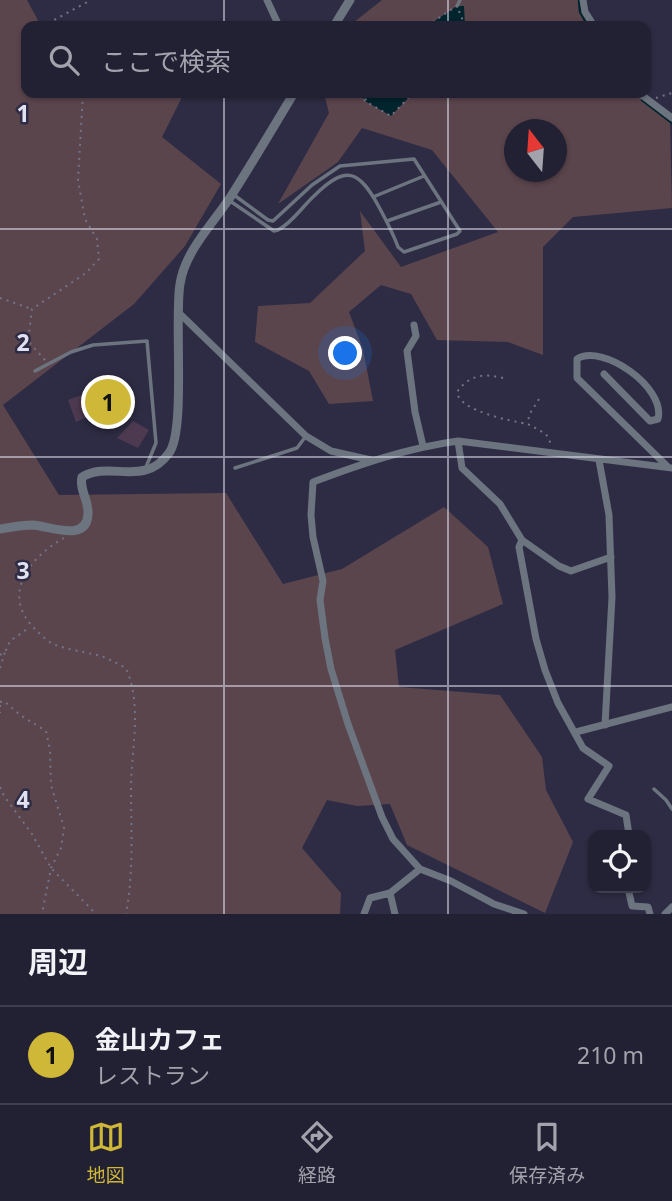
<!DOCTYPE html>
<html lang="ja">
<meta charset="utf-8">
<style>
:root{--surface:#222133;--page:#2e2e3f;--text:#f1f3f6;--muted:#a2a3ac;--line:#3f3e4e;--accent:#cfb837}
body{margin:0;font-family:"Noto Sans","Noto Sans JP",sans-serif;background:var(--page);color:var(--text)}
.controls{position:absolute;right:21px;bottom:21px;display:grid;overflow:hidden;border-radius:14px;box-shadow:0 2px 5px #0004}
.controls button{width:63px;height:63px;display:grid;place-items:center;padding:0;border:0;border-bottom:2px solid var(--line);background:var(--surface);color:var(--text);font:35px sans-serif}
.compass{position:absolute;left:504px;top:119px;width:63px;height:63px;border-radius:50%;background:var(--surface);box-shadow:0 2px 5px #0004;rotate:343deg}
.you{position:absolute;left:346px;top:354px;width:24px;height:24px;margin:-18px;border:5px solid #fff;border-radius:50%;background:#1a73e8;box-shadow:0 0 0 10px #1a73e833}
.badge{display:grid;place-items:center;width:46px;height:46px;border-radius:50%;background:var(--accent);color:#111;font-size:23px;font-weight:700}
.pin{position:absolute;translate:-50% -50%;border:4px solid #fff;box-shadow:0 2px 7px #0006}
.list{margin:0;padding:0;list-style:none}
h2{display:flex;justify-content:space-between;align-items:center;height:91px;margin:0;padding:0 28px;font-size:30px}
h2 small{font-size:23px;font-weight:400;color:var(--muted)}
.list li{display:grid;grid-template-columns:46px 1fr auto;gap:21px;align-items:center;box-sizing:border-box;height:98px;padding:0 28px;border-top:2px solid var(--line)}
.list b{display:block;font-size:26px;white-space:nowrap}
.list p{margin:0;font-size:23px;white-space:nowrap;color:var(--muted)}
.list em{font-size:23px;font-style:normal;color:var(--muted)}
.icon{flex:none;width:38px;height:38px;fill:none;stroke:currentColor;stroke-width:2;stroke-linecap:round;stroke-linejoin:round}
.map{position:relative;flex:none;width:672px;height:914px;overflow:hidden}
.search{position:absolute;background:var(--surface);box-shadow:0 2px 5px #0004;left:21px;right:21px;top:21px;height:77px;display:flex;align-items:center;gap:18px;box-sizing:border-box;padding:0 24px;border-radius:14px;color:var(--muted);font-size:26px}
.sheet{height:189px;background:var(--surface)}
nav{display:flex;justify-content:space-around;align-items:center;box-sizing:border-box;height:98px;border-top:2px solid var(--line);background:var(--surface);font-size:19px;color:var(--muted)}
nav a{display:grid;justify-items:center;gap:4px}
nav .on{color:var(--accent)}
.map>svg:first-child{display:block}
.green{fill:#5b454d;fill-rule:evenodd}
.water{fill:#01242d}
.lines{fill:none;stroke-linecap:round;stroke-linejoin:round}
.stream{stroke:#01242d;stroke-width:2.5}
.building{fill:#4d3a50}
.path{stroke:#747387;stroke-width:2;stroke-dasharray:2 5;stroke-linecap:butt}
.service{stroke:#6c747f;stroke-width:3.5}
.minor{stroke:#6c747f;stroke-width:7}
.tertiary{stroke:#6c747f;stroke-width:9}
.grid{fill:none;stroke:#e1e1f1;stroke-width:2;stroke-opacity:0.55}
.grid-label{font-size:23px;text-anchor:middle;font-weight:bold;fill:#e1e1f1;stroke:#2e2c44;stroke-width:5;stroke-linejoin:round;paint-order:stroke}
</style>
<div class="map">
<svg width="672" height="914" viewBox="0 0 672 914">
<rect width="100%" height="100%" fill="#2e2c44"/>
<path class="green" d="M0,0H27L41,26H26V93H184L162,137L221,184L185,246L134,304L3,405L59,495L226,493L283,584L342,569L444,507L488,547L503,604L395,650L399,687L500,695L542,757L546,790L573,842L545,913L407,845L390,804L357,806L327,800L302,848L341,893L340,914H0Z
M382,0H581L580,12L589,26H349Z
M324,93H635L670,122L672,208L573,217L543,247V355L508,342L437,340L411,294L381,285L349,312L363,349L373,401L329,404L309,371L255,342L258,306L310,303L365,251L360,211L401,267L498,232L432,150L362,128L338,162L278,204L329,113ZM514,130H556V172H514Z"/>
<path class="water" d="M457,6H464L465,26H427Z
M361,93H413L391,116L365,101Z"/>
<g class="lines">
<path class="stream" d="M579,0L580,12L588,26
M642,100L672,123"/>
</g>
<path class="building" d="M84,394L92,415L76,422L68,400Z
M133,421L149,430L138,448L117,438Z"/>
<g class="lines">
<path class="path" d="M459,11L465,26
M57,26L54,20L91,0
M427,26L452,9
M361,93L365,101L391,116L413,93
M656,98L672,93
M365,100L373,93
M0,298L32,309
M45,360L28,341L32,309L86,273L99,259L97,239L85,219L78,180L83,93
M503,378C484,373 469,375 457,392C459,411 511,421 528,424
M539,399L529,415L528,424L546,434L551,444
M64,538C28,558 0,596 36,630C41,635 47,641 53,644C68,650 85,652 101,656C109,659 117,663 126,668C142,706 132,744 131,785C131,828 134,871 126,914
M0,655L6,650L10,641L30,627
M0,668L5,652
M0,702L4,701L20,715L46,731L50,750L51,785L64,828L61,848L51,868L42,914
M0,705V713
M0,787L4,796L32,834L51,868L96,914"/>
<path class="service" d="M457,6L460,0
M373,197L424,176
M230,201L274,231L278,230C292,223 302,207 314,196C346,164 359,170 379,207C386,220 393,233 398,247L404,252L457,234L460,231L414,159L340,166L312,185L273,221L268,220L234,195
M387,221L441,202
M35,371L71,352L93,345L147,341L156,443L146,467
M235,468L297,448L306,436
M654,789L666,800L672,809"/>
<path class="minor" d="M267,0L279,26
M583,0L585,12L594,26
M639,93L672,118
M178,312L306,436L331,451L371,460
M414,325L416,336L407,351L415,412L423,446
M604,374L650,421L658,419C666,387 602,343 577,359V378L668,467
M458,441L462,468L500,504L522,540L519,547L536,639L545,670L558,703L583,748L609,766L588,799L626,815L629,835
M599,460L609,515L612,597L605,725
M522,540L559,566L571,571L611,557
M576,732L672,707
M628,888L632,906L648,907L650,914
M390,893L395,914
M364,914L370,898L390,893L420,869
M524,914L494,904L451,881L420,869L393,839L382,817L348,724L331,669L325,638L320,600L323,581L313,537L311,515L313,482C361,464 407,448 458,441L672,468
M665,914L672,907"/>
<path class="tertiary" d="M334,26L350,0
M0,529C11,527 22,525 33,525C49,526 87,543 88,514C89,500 79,490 82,477C110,460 144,488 169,453C186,431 174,319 180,284C185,250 215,222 233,193C254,160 274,126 294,93"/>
</g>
<path class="grid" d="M224,0V26M448,0V26M224,93V914M448,93V914M0,229H672M0,457H672M0,686H672"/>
<g class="grid-label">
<text x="23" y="122">1</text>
<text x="23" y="351">2</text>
<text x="23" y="579">3</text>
<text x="23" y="808">4</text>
</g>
</svg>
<div class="controls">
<button><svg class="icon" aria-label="locate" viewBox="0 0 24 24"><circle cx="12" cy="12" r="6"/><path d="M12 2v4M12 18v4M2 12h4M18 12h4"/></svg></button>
</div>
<svg class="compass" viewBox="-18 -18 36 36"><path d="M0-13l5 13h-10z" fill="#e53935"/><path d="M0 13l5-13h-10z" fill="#a2a3ac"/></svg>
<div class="you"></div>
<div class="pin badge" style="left:108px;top:402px">1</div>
<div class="search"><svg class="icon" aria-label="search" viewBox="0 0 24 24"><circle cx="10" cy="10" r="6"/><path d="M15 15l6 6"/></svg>ここで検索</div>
</div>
<section class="sheet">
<h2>周辺<small></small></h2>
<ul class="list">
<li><span class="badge">1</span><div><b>金山カフェ</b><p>レストラン</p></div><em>210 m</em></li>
</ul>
</section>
<nav>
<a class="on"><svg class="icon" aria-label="map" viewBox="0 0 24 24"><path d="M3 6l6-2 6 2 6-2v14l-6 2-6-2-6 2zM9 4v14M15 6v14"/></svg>地図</a>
<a><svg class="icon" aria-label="directions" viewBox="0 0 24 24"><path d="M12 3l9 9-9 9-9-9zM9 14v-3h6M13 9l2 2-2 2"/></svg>経路</a>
<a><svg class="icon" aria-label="saved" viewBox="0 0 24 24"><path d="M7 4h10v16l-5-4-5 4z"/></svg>保存済み</a>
</nav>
